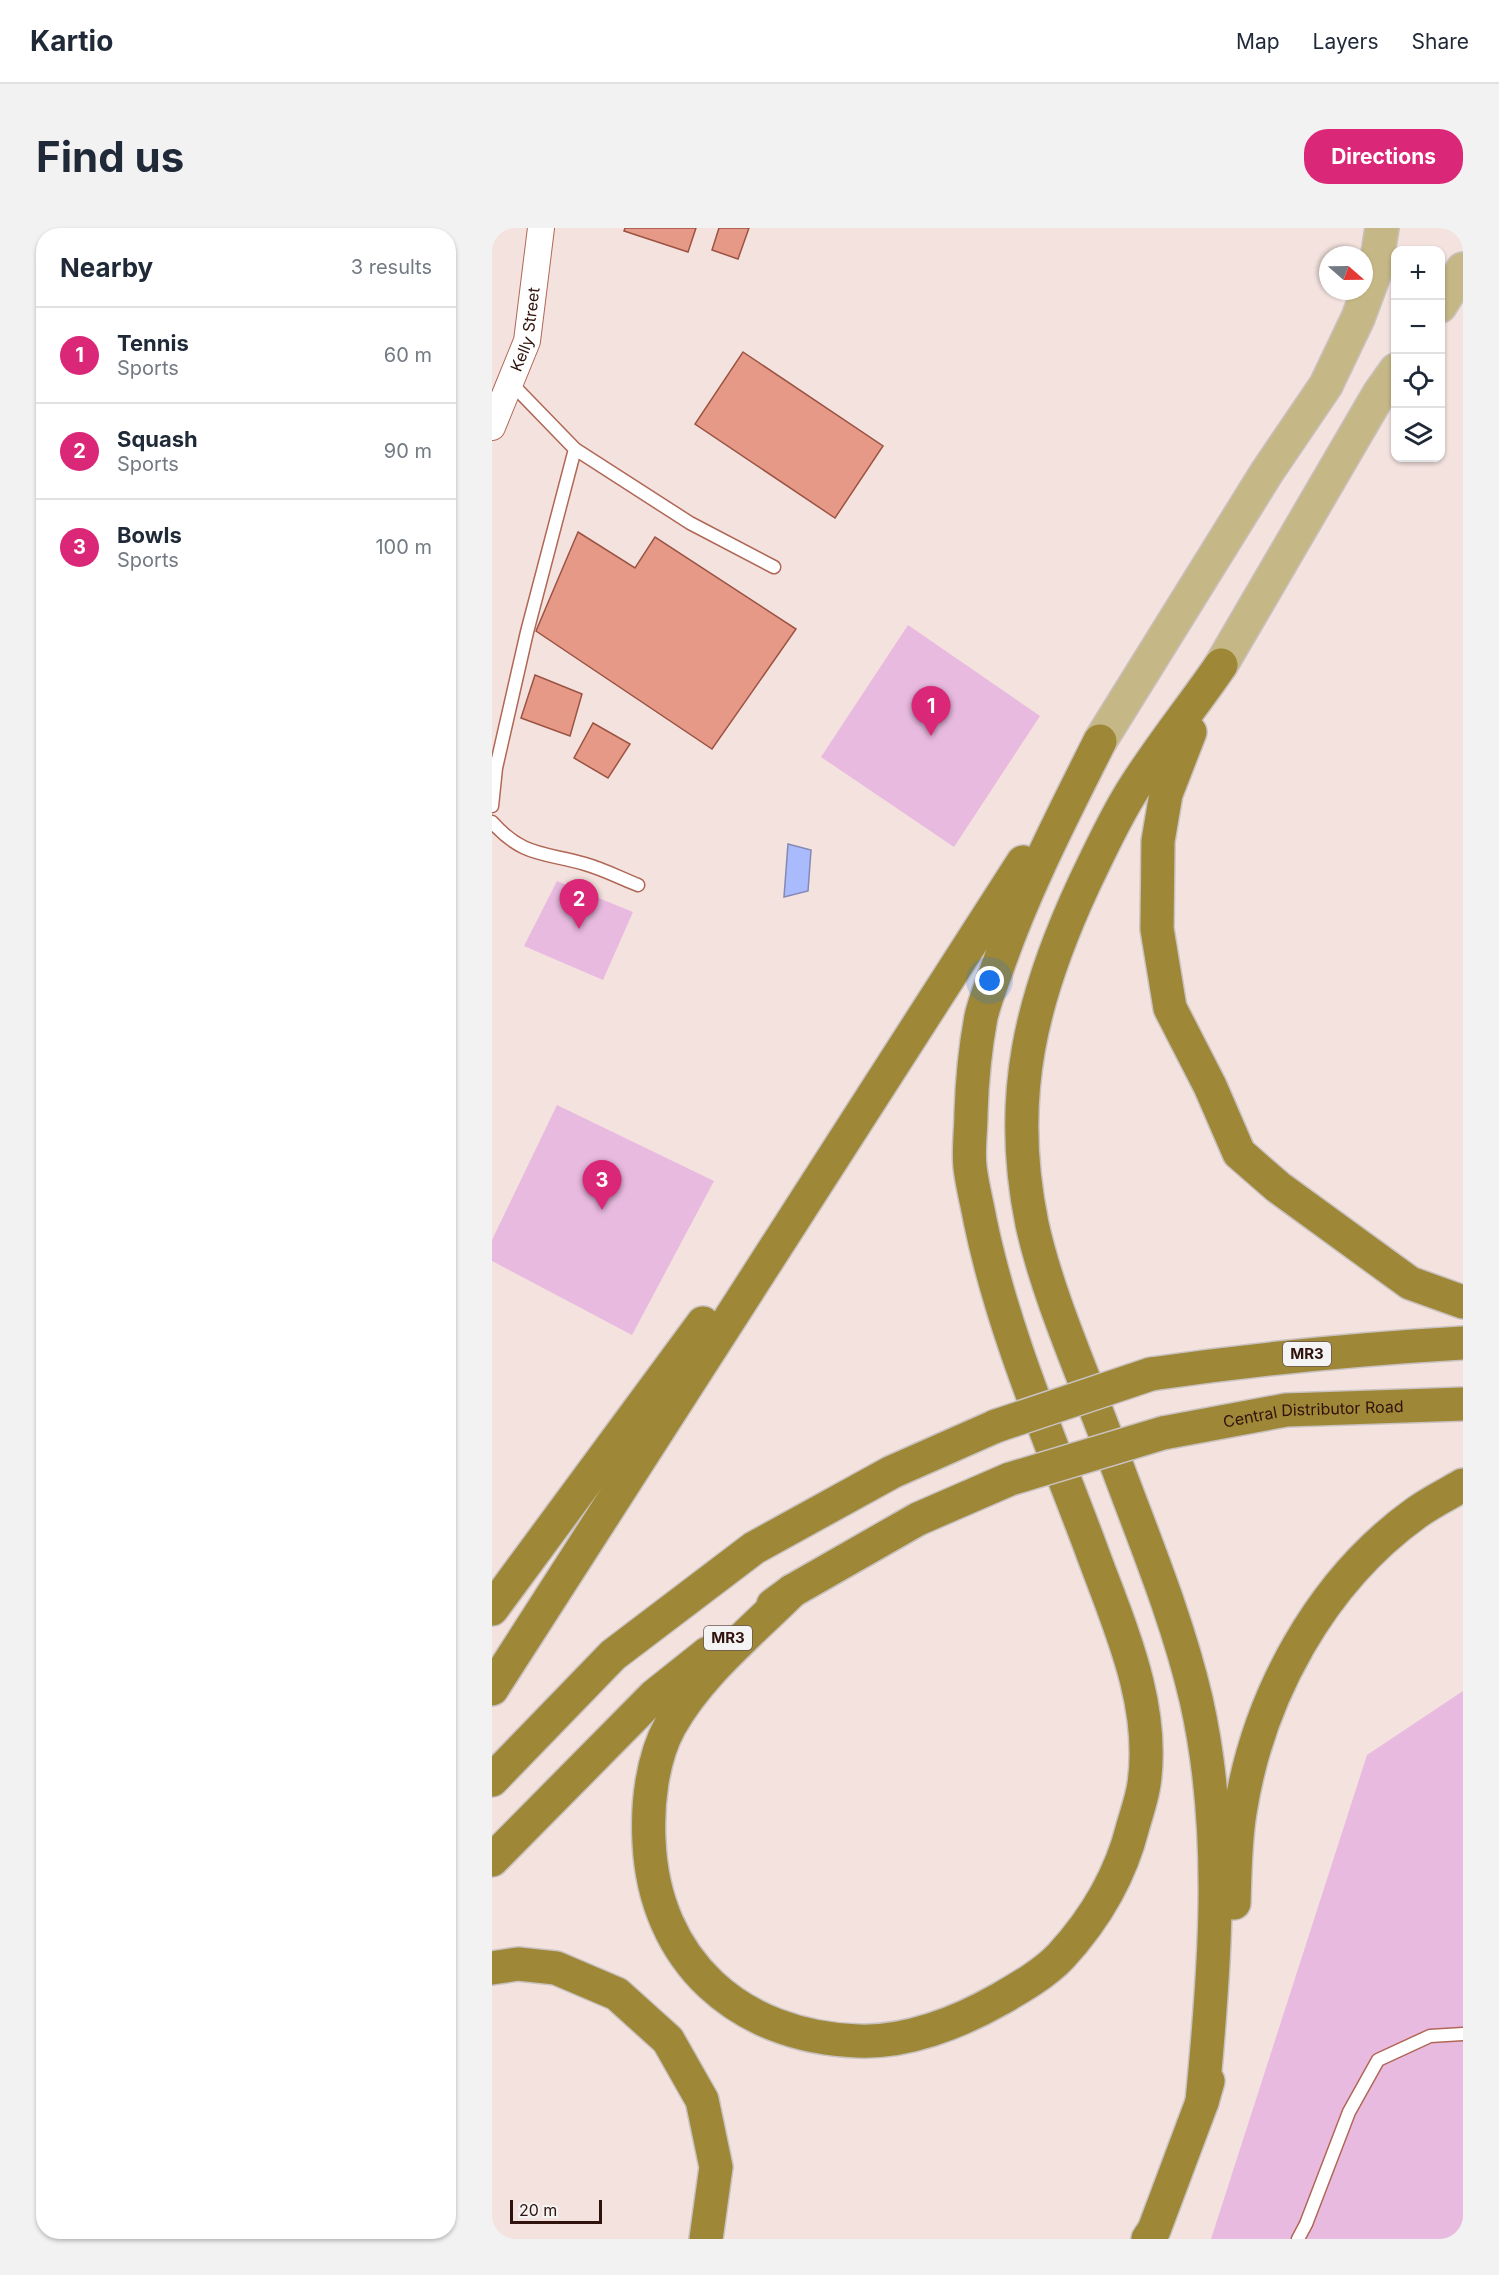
<!DOCTYPE html>
<meta charset="utf-8">
<style>
:root{--surface:#fff;--page:#f2f2f3;--text:#1f2937;--muted:#747a83;--line:#e0e1e3;--accent:#db2777}
body{margin:0;font-family:Inter,sans-serif;background:var(--page);color:var(--text)}
.controls{position:absolute;right:18px;top:18px;display:grid;overflow:hidden;border-radius:12px;box-shadow:0 2px 4px #0004}
.controls button{width:54px;height:54px;display:grid;place-items:center;padding:0;border:0;border-bottom:2px solid var(--line);background:var(--surface);color:var(--text);font:30px sans-serif}
.compass{position:absolute;left:827px;top:18px;width:54px;height:54px;border-radius:50%;background:var(--surface);box-shadow:0 2px 4px #0004;rotate:110deg}
.scale{position:absolute;left:18px;bottom:15px;width:92px;box-sizing:border-box;padding-left:6px;border:3px solid #30130c;border-top:0;font-size:16px;line-height:21px;white-space:nowrap;color:#30130c;-webkit-text-stroke:4px #f4f4f4;paint-order:stroke}
.you{position:absolute;left:498px;top:753px;width:21px;height:21px;margin:-15px;border:4px solid #fff;border-radius:50%;background:#1a73e8;box-shadow:0 0 0 9px #1a73e833}
.badge{display:grid;place-items:center;width:39px;height:39px;border-radius:50%;background:var(--accent);color:#fff;font-size:20px;font-weight:700}
.pin{position:absolute;translate:-50% -50px;filter:drop-shadow(0 2px 3px #0008)}
.pin::after{content:'';position:absolute;top:32px;width:21px;height:18px;background:inherit;clip-path:polygon(0 0,100% 0,50% 100%)}
.list{margin:0;padding:0;list-style:none}
h2{display:flex;justify-content:space-between;align-items:center;height:78px;margin:0;padding:0 24px;font-size:26px}
h2 small{font-size:20px;font-weight:400;color:var(--muted)}
.list li{display:grid;grid-template-columns:39px 1fr auto;gap:18px;align-items:center;box-sizing:border-box;height:96px;padding:0 24px;border-top:2px solid var(--line)}
.list b{display:block;font-size:22px;white-space:nowrap}
.list p{margin:0;font-size:20px;white-space:nowrap;color:var(--muted)}
.list em{font-size:20px;font-style:normal;color:var(--muted)}
.icon{flex:none;width:33px;height:33px;fill:none;stroke:currentColor;stroke-width:2;stroke-linecap:round;stroke-linejoin:round}
.map{position:relative;flex:none;width:971px;height:2011px;overflow:hidden;border-radius:24px}
header{display:flex;align-items:center;gap:36px;box-sizing:border-box;height:84px;padding:0 30px;background:var(--surface);border-bottom:2px solid var(--line)}
header strong{font-size:28px}
nav{display:flex;gap:33px;margin-inline-start:auto;font-size:21px}
.intro{display:flex;align-items:center;justify-content:space-between;box-sizing:border-box;height:144px;padding:0 36px}
h1{margin:0;font-size:42px}
.button{padding:15px 27px;border-radius:24px;background:var(--accent);color:#fff;font-size:21px;font-weight:700}
main{display:flex;gap:36px;padding:0 36px}
aside{flex:1;background:var(--surface);border-radius:24px;box-shadow:0 2px 4px #0004}
.map>svg:first-child{display:block}
.green{fill:#e9bae0}
.water{fill:#a9bafd;stroke:#8588b5;stroke-width:1.5}
.building{fill:#e79988;stroke:#9b5343;stroke-width:1.5}
.lines{fill:none;stroke-linecap:round;stroke-linejoin:round}
.lane-casing{stroke:#b16756;stroke-width:15}
.street-casing{stroke:#b16756;stroke-width:28}
.primary-casing{stroke:#c9c2c0;stroke-width:36}
.highway-casing{stroke:#c9c2c0;stroke-width:36}
.lane{stroke:#fff;stroke-width:12}
.street{stroke:#fff;stroke-width:26}
.primary{stroke:#c5b786;stroke-width:33}
.highway{stroke:#9e8736;stroke-width:33}
.highway-bridge-casing{stroke:#c9c2c0;stroke-width:36;stroke-linecap:butt}
.highway-bridge{stroke:#9e8736;stroke-width:33}
.labels{text-anchor:middle;stroke-width:4.5;stroke-linejoin:round;paint-order:stroke}
.shield{fill:#f4f4f4;stroke:#6b5652;stroke-width:1.5}
.shield-label{font-size:15px;font-weight:bold;fill:#30130c}
.street-label{font-size:16px;fill:#30130c;stroke:#f4f4f4}
</style>
<header>
<strong>Kartio</strong>
<nav><a>Map</a><a>Layers</a><a>Share</a></nav>
</header>
<div class="intro"><h1>Find us</h1><a class="button">Directions</a></div>
<main>
<aside>
<h2>Nearby<small>3 results</small></h2>
<ul class="list">
<li><span class="badge">1</span><div><b>Tennis</b><p>Sports</p></div><em>60 m</em></li>
<li><span class="badge">2</span><div><b>Squash</b><p>Sports</p></div><em>90 m</em></li>
<li><span class="badge">3</span><div><b>Bowls</b><p>Sports</p></div><em>100 m</em></li>
</ul>
</aside>
<div class="map">
<svg width="971" height="2011" viewBox="0 0 971 2011">
<rect width="100%" height="100%" fill="#f3e2de"/>
<path class="green" d="M416,397L548,488L462,619L329,529Z
M65,653L141,684L111,752L32,718Z
M65,877L222,953L140,1107L0,1033V1012Z
M971,1463V2011H719L875,1527Z"/>
<path class="water" d="M296,616L319,622L316,663L292,669Z"/>
<path class="building" d="M133,0H204L196,24L132,3Z
M227,0H257L246,31L220,22Z
M251,124L391,218L343,290L203,196Z
M86,304L143,340L163,309L304,401L220,521L44,403Z
M43,447L90,466L78,508L29,490Z
M101,495L138,516L116,550L82,530Z"/>
<g class="lines">
<defs>
<path id="lane" d="M18,154L83,221L198,295L282,339
M0,578L4,540L35,404L83,221
M0,594C31,629 52,624 93,636C111,641 128,650 146,657
M806,2011L814,1996L857,1884L886,1832L938,1808L971,1806"/>
<g id="street">
<path id="s1" d="M0,199L35,113L49,0"/>
</g>
<path id="primary" d="M948,78L971,41
M729,437L887,166L904,142
M608,513L775,244L834,157L866,90L883,44L890,0"/>
<g id="highway">
<path d="M698,504L674,566L666,613L665,701L678,780L718,858L747,925L786,959L918,1055L971,1074"/>
<path d="M659,1146C763,1131 866,1121 971,1115"/>
<path id="s2" d="M671,1205L794,1182L971,1176"/>
<path d="M300,1363C258,1405 207,1446 178,1498C160,1531 155,1576 157,1613C162,1733 247,1809 366,1813C414,1815 466,1795 508,1771C529,1759 553,1745 569,1728C603,1691 629,1646 641,1598C645,1584 650,1570 652,1556C664,1474 625,1393 598,1318C558,1211 511,1104 488,992C485,975 480,957 478,939C476,922 479,903 479,885C480,853 483,821 489,789C493,772 500,755 506,738C533,660 571,587 608,513"/>
<path d="M281,1377L300,1363L426,1291L518,1251"/>
<path d="M0,1381L211,1095"/>
<path d="M0,1461L531,634"/>
<path d="M0,1552L121,1427L262,1320L400,1244L504,1198"/>
<path d="M0,1632L162,1468L216,1425"/>
<path d="M742,1675C743,1645 743,1614 748,1584C766,1469 828,1354 924,1285C939,1274 956,1266 971,1257"/>
<path d="M0,1740L26,1736L64,1740L125,1766L176,1812L210,1872L224,1939L214,2011"/>
<path d="M710,1874C723,1741 734,1603 704,1471C684,1385 648,1302 618,1219C592,1148 556,1069 540,996C514,870 539,770 592,656C606,627 620,596 637,568C664,523 699,481 729,437"/>
<path d="M656,2011L662,2002L710,1874L716,1853"/>
</g>
</defs>
<use href="#lane" class="lane-casing"/>
<use href="#street" class="street-casing"/>
<use href="#primary" class="primary-casing"/>
<use href="#highway" class="highway-casing"/>
<use href="#lane" class="lane"/>
<use href="#street" class="street"/>
<use href="#primary" class="primary"/>
<use href="#highway" class="highway"/>
<defs>
<path id="highway-bridge" d="M504,1198L659,1146
M518,1251L671,1205"/>
</defs>
<use href="#highway-bridge" class="highway-bridge-casing"/>
<use href="#highway-bridge" class="highway-bridge"/>
</g>
<g class="labels">
<g class="shield">
<rect x="791" y="1114" width="48" height="24" rx="4.5"/>
<rect x="212" y="1398" width="48" height="24" rx="4.5"/>
</g>
<g class="shield-label">
<text x="815" y="1131">MR3</text>
<text x="236" y="1415">MR3</text>
</g>
<g class="street-label">
<text dy="6" stroke="none"><textPath href="#s1" startOffset="104">Kelly Street</textPath></text>
<text dy="6" stroke="none"><textPath href="#s2" startOffset="152">Central Distributor Road</textPath></text>
</g>
</g>
</svg>
<div class="controls">
<button>+</button>
<button>−</button>
<button><svg class="icon" aria-label="locate" viewBox="0 0 24 24"><circle cx="12" cy="12" r="6"/><path d="M12 2v4M12 18v4M2 12h4M18 12h4"/></svg></button>
<button><svg class="icon" aria-label="layers" viewBox="0 0 24 24"><path d="M12 4l9 5-9 5-9-5zM3 14l9 5 9-5"/></svg></button>
</div>
<svg class="compass" viewBox="-18 -18 36 36"><path d="M0-13l5 13h-10z" fill="#e53935"/><path d="M0 13l5-13h-10z" fill="#747a83"/></svg>
<div class="scale">20 m</div>
<div class="you"></div>
<div class="pin badge" style="left:439px;top:508px">1</div>
<div class="pin badge" style="left:87px;top:701px">2</div>
<div class="pin badge" style="left:110px;top:982px">3</div>
</div>
</main>
